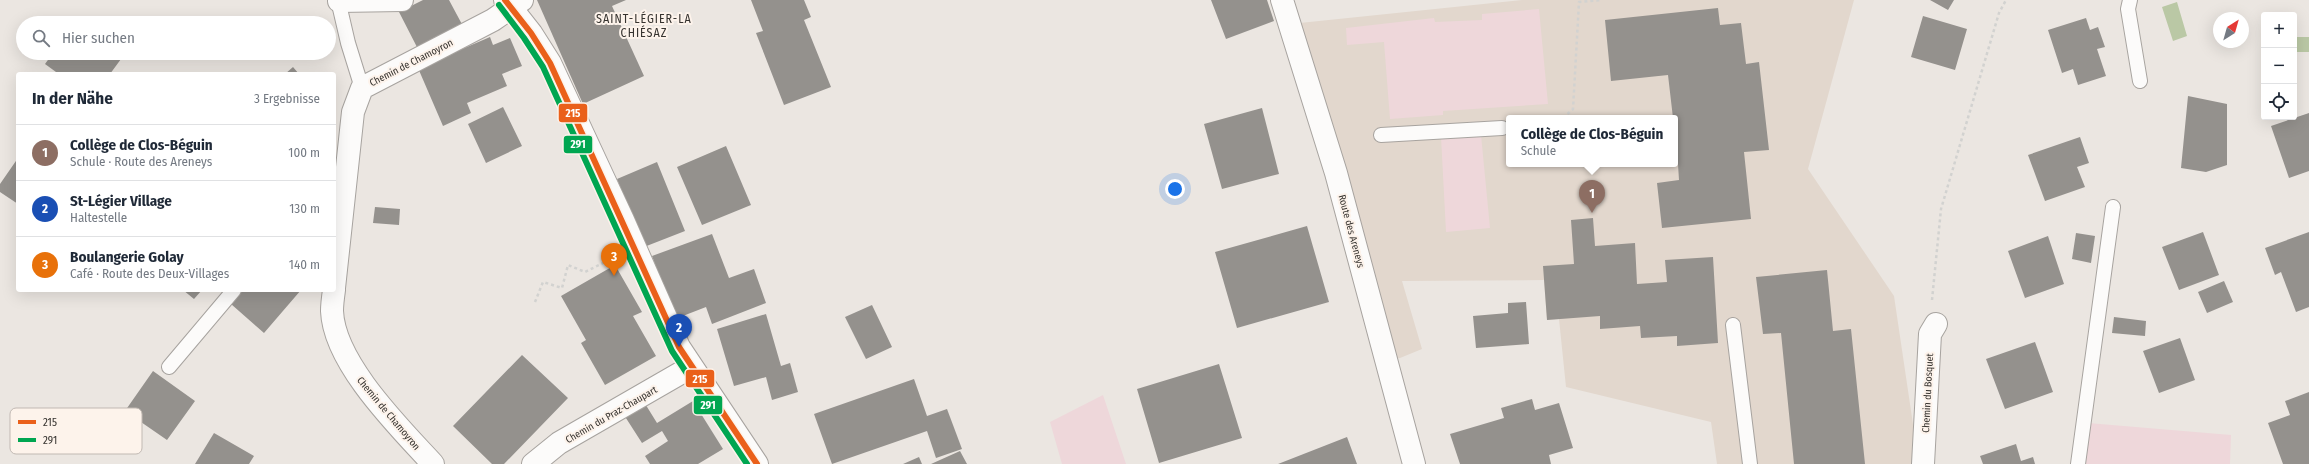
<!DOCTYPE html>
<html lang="de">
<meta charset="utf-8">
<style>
:root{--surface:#fff;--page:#f6f6f7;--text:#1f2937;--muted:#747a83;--line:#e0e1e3;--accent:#75726d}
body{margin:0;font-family:"Fira Sans Condensed",sans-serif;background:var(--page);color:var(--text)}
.controls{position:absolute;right:12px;top:12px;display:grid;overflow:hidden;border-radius:4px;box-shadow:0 4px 16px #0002}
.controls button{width:36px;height:36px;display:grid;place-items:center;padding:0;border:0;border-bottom:1px solid var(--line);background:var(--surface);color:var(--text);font:20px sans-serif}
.compass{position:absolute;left:2213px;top:12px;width:36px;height:36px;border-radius:50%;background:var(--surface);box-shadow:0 4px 16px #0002;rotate:37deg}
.you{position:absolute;left:1175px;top:189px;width:14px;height:14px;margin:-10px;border:3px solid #fff;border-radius:50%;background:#1a73e8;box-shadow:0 0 0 6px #1a73e833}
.badge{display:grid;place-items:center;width:26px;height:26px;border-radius:50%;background:var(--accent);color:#fff;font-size:13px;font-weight:700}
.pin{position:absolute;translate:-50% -33px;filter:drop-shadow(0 1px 2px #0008)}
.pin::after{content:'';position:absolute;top:21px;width:14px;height:12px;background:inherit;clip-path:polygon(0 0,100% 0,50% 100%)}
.popup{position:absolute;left:1506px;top:115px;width:172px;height:52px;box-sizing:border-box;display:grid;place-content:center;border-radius:4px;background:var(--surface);filter:drop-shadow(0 1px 3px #0005);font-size:13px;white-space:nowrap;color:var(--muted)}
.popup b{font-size:15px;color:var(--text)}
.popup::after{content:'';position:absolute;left:50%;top:100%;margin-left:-8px;border:8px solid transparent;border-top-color:var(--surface)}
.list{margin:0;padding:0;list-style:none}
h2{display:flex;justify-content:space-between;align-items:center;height:52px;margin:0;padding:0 16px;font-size:17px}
h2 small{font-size:13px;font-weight:400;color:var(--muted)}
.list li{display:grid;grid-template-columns:26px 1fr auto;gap:12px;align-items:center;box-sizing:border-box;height:56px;padding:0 16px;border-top:1px solid var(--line)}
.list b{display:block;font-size:15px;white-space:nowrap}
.list p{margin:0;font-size:13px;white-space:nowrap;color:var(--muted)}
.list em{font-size:13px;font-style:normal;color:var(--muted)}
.icon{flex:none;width:22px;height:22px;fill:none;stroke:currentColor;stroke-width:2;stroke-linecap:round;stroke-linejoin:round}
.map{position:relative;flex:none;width:2309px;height:464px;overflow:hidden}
.search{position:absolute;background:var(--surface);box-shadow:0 4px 16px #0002;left:16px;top:16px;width:320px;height:44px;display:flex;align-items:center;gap:10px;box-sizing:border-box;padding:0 14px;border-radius:22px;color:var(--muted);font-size:15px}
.panel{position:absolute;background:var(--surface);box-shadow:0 4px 16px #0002;left:16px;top:72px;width:320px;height:220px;border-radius:4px}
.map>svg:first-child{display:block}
.built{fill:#e2d7cd;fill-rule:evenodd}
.green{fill:#eed7da}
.water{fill:#bac8a5}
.building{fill:#94918d}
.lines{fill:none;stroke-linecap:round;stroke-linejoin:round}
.lane-casing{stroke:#a7a39f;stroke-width:16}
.street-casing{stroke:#a7a39f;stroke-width:24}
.secondary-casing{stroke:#a7a39f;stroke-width:24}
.path{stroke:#d2d2d0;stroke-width:2.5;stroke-dasharray:3 3;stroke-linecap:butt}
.lane{stroke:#fcfbfa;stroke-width:14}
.street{stroke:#fcfbfa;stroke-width:22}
.secondary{stroke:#fcfbfa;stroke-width:22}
.bus-1-casing{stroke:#fdf3eb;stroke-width:9}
.bus-2-casing{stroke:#fdf3eb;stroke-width:9}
.bus-1{stroke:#ea601a;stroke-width:6}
.bus-2{stroke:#00a651;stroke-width:6}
.labels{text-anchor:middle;stroke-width:4;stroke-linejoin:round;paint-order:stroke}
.street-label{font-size:10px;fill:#36332f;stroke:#fdf3eb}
.quarter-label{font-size:12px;letter-spacing:1px;fill:#36332f;stroke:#fdf3eb}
.key{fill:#fdf3eb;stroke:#c1b9b3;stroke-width:1}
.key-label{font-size:11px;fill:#36332f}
.line-badge{stroke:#fdf3eb;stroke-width:1.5}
.badge-label{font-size:11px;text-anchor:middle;font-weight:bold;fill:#fff}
</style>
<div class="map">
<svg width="2309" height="464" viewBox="0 0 2309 464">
<rect width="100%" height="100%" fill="#ebe6e1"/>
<path class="built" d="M1522,0H1854L1808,169L1894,296L1918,458L1917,464H1717L1711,422L1566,387L1559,319L1547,320L1544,280L1402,281L1422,349L1400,358L1386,360L1290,24ZM1509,118H1675V164H1509Z"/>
<path class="green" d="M1539,9L1548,104L1443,111V115L1390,119L1384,42L1347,45L1346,28L1434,18L1435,22L1482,20V14Z
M1481,135L1490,228L1446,232L1441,137Z
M1103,395L1126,464H1062L1050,422Z
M2088,423L2231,435L2230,464H2083Z"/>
<path class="water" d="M2177,2L2187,36L2173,41L2162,7Z
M2294,37H2309V52H2294Z"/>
<path class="building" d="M423,0H449L464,28L419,51L399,12Z
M537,0H626L612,6L644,76L583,104Z
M751,0H804L811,17L804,20L831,87L784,105L756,33L763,31Z
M1211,0H1267L1274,21L1226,39Z
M1930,0H1954L1948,10Z
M1718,8L1720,25L1741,23L1746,64L1759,62L1769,150L1744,152L1751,219L1662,228L1657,183L1679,180L1675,118H1673L1668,75L1611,81L1605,20Z
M1923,16L1967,29L1955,70L1911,57Z
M2086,18L2090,30L2098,27L2105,47L2097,49L2106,76L2078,85L2073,69L2062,73L2048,30Z
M490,37L493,45L510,38L522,66L502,74L507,86L467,103L471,113L443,126L418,68Z
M53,53H113L121,59L110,74H55L56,72L45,64Z
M293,67L299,74H285Z
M2188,96L2227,104V165L2206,172L2181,168Z
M503,107L522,146L486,163L468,124Z
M1262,108L1279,174L1222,189L1204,124Z
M2309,113V171L2289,178L2271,126Z
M2080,137L2089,163L2077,167L2085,187L2045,201L2028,155Z
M726,146L751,205L702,225L677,167Z
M18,158V204L0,192V184Z
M657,162L685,231L644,247L617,179Z
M375,207L400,209L399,225L373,223Z
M1593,218L1595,246L1635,243L1637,284L1667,282L1665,260L1713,257L1718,343L1677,346V336L1641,338L1640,326L1600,329V316L1547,320L1543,266L1574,264L1571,220Z
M1307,226L1329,302L1237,328L1215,252Z
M2203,232L2219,275L2179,290L2162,247Z
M2309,232V307L2296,312L2281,272L2275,275L2265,248Z
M2076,233L2095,236L2091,263L2072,259Z
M712,234L729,278L754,269L766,303L712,324L706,307L675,319L652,256Z
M2048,236L2064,284L2025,298L2008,251Z
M615,265L642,312L633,316L656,356L605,385L581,343L586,340L561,296Z
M1827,270L1833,331L1851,329L1865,464H1794L1781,333L1763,334L1756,277Z
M2224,281L2233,302L2207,313L2198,292Z
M183,290H202L194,299Z
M243,290H301L264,333L231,304Z
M1526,302L1529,344L1476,348L1473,316L1508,313V303Z
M872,305L892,347L866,359L845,317Z
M766,314L781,366L790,363L798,392L772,400L766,377L734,386L717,329Z
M2114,317L2146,321L2145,336L2112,333Z
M2180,338L2195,380L2159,393L2143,351Z
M2035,342L2053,392L2005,409L1986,359Z
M522,355L568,398L504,464H492L453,426Z
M1219,364L1242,438L1159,463L1137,389Z
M153,371L195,401L167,440L125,411Z
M914,379L927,416L947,409L962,449L936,458L927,431L832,464L814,414Z
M2309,392V464H2283L2268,423L2290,415L2285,401Z
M1532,399L1535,410L1559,403L1573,448L1549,455L1551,464H1460L1450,434L1504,418L1501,408Z
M693,401L723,449L698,464H650L645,456L668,441L662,431L642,443L624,415L644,402L657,423Z
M214,433L254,456L249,464H195Z
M1347,437L1357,464H1278Z
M2016,444L2021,461L2033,457L2035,464H1983L1980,456Z
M960,451L967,464H931Z
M919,457L922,464H903Z"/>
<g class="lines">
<defs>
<path id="lane" d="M338,0L348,43L362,88
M2130,0L2128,9L2140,81
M1381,135L1502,128
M1733,325L1750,464
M169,367L234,290
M2078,464L2113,207"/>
<path id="street" d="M1282,0L1336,173L1414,464
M339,1L402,0
M334,288L353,112L362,88L493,20L522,0
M334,290C333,297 332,304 332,311C334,363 399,427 433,464
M533,464L559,443L691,367
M1923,464L1930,334L1936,324"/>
<path id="secondary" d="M505,0L531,33L550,63L623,220L679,347L757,464"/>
</defs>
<use href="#lane" class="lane-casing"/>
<use href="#street" class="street-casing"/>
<use href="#secondary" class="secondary-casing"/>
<path class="path" d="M1563,118L1573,109L1579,2L1601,0
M1932,300L1941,209L1999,13L2006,0
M535,302L543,282L562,288L568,265L585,272L609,260L612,255"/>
<use href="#lane" class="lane"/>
<use href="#street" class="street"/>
<use href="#secondary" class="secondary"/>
<defs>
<path id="bus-1" d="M505,0L531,33L550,63L679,347L757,464"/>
<path id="bus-2" d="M499,5L524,38L543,67L672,351L747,464"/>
</defs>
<use href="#bus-1" class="bus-1-casing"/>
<use href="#bus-2" class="bus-2-casing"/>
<use href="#bus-1" class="bus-1"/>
<use href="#bus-2" class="bus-2"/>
</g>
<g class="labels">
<g class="street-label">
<text transform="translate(411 62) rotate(-27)" y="4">Chemin de Chamoyron</text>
<text transform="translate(1352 231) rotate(75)" y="4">Route des Areneys</text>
<text transform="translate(1927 393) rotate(-87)" y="4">Chemin du Bosquet</text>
<text transform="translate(389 413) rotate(50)" y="4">Chemin de Chamoyron</text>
<text transform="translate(611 414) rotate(-30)" y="4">Chemin du Praz-Chaupart</text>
</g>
<g class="quarter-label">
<text x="644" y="23">SAINT-LÉGIER-LA<tspan x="644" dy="14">CHIÉSAZ</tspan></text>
</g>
</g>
<rect x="10" y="408" width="132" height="46" rx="6" class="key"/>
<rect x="18" y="420" width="18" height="4" fill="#ea601a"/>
<rect x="18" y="438" width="18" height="4" fill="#00a651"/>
<g class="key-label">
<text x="43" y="426">215</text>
<text x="43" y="444">291</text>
</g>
<g class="line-badge">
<rect x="558" y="103" width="30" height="20" rx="4" fill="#ea601a"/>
<rect x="563" y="135" width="30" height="19" rx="4" fill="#00a651"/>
<rect x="685" y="369" width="30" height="19" rx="4" fill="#ea601a"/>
<rect x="693" y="395" width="30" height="20" rx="4" fill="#00a651"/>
</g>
<g class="badge-label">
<text x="573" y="117">215</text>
<text x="578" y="148">291</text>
<text x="700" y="383">215</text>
<text x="708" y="409">291</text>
</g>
</svg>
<div class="controls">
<button>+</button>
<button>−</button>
<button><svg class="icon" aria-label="locate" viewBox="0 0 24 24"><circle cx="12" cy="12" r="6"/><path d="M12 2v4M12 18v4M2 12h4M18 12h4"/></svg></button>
</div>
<svg class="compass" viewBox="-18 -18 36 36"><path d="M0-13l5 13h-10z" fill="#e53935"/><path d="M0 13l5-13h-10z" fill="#747a83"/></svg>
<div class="you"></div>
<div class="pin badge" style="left:1592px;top:213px;background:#8d6e63">1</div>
<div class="popup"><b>Collège de Clos-Béguin</b>Schule</div>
<div class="pin badge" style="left:679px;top:347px;background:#1a4fb4">2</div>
<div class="pin badge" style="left:614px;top:276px;background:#e8710a">3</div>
<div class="search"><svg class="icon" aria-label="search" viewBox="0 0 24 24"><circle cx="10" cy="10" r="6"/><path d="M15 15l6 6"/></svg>Hier suchen</div>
<section class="panel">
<h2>In der Nähe<small>3 Ergebnisse</small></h2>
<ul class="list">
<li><span class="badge" style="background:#8d6e63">1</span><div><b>Collège de Clos-Béguin</b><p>Schule · Route des Areneys</p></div><em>100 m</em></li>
<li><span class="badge" style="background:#1a4fb4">2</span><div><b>St-Légier Village</b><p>Haltestelle</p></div><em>130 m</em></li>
<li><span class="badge" style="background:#e8710a">3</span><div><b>Boulangerie Golay</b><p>Café · Route des Deux-Villages</p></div><em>140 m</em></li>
</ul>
</section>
</div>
